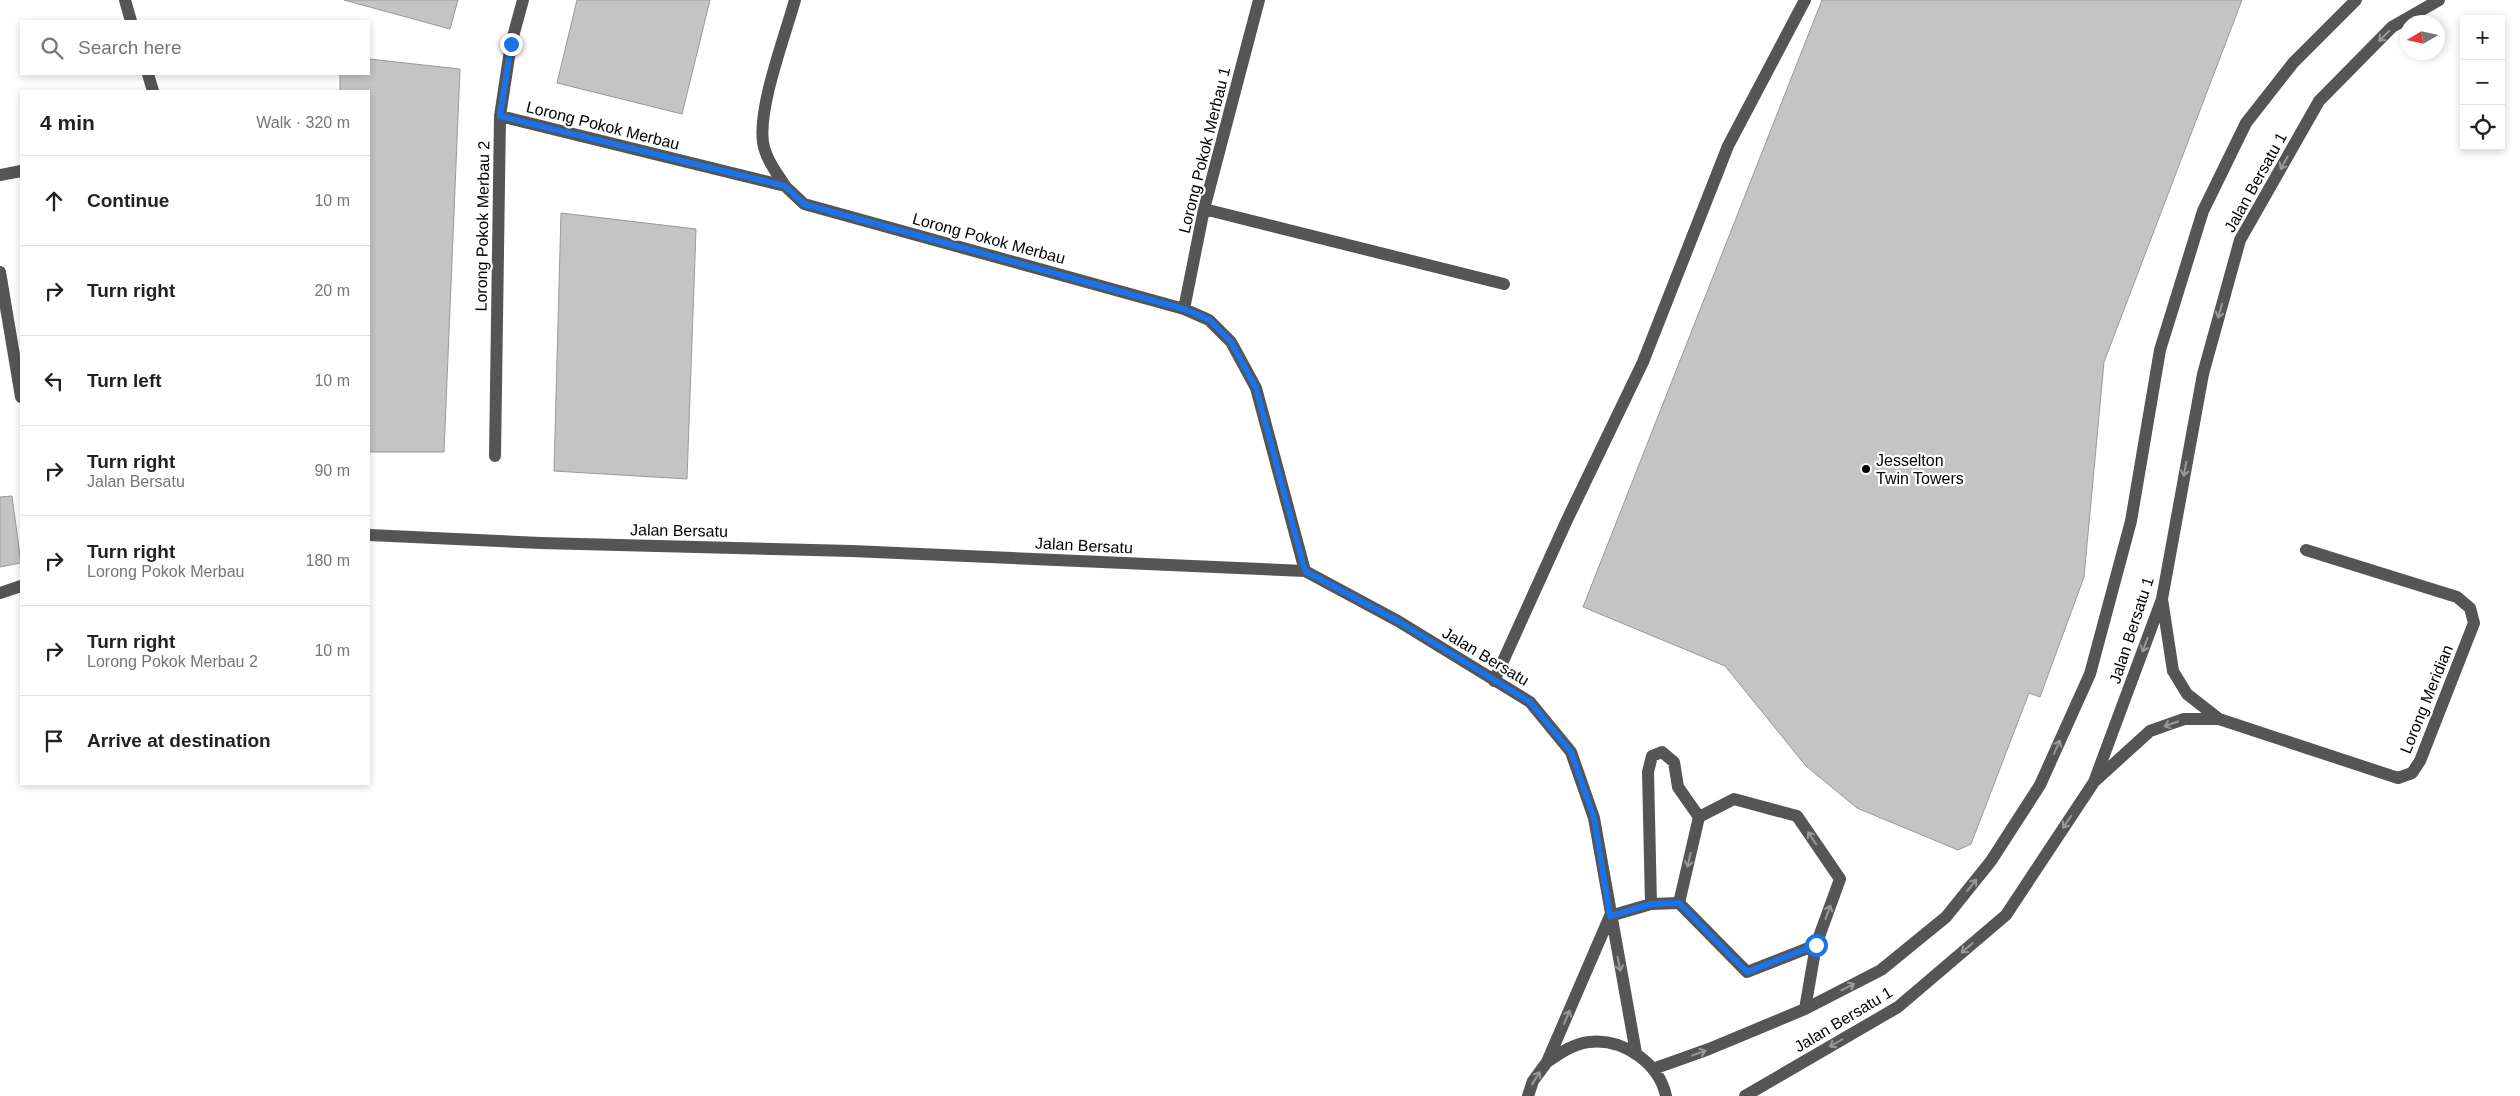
<!DOCTYPE html>
<meta charset="utf-8">
<style>
:root{--surface:#fff;--page:#f6f6f6;--text:#222;--muted:#767676;--line:#e0e0e0}
body{margin:0;font-family:Helvetica,sans-serif;background:var(--page);color:var(--text)}
.controls{position:absolute;right:15px;top:15px;display:grid;overflow:hidden;border-radius:0px;box-shadow:0 2px 8px #0003}
.controls button{width:45px;height:45px;display:grid;place-items:center;padding:0;border:0;border-bottom:1px solid var(--line);background:var(--surface);color:var(--text);font:25px sans-serif}
.compass{position:absolute;left:2400px;top:15px;width:45px;height:45px;border-radius:50%;background:var(--surface);box-shadow:0 2px 8px #0003;rotate:261deg}
.stop{position:absolute;width:15px;height:15px;margin:-11px;border:4px solid #1a73e8;border-radius:50%;background:#fff}
.stop.end{background:#1a73e8;border-color:#fff;box-shadow:0 1px 5px #0008}
.list{margin:0;padding:0;list-style:none}
h2{display:flex;justify-content:space-between;align-items:center;height:65px;margin:0;padding:0 20px;font-size:21px}
h2 small{font-size:16px;font-weight:400;color:var(--muted)}
.list li{display:grid;grid-template-columns:32px 1fr auto;gap:15px;align-items:center;box-sizing:border-box;height:90px;padding:0 20px;border-top:1px solid var(--line)}
.list b{display:block;font-size:19px;white-space:nowrap}
.list p{margin:0;font-size:16px;white-space:nowrap;color:var(--muted)}
.list em{font-size:16px;font-style:normal;color:var(--muted)}
.icon{flex:none;width:28px;height:28px;fill:none;stroke:currentColor;stroke-width:2;stroke-linecap:round;stroke-linejoin:round}
.map{position:relative;flex:none;width:2520px;height:1096px;overflow:hidden}
.search{position:absolute;background:var(--surface);box-shadow:0 2px 8px #0003;left:20px;top:20px;width:350px;height:55px;display:flex;align-items:center;gap:12px;box-sizing:border-box;padding:0 18px;border-radius:0px;color:var(--muted);font-size:19px}
.panel{position:absolute;background:var(--surface);box-shadow:0 2px 8px #0003;left:20px;top:90px;width:350px;height:695px;border-radius:0px}
.map>svg:first-child{display:block}
.building{fill:#c4c4c4;stroke:#999}
.lines{fill:none;stroke-linecap:round;stroke-linejoin:round}
.minor{stroke:#555;stroke-width:12}
.oneway{stroke:#999}
.route{stroke:#1a73e8;stroke-width:6}
.poi-dot{fill:#000;stroke:#fff;stroke-width:2}
.labels{text-anchor:middle;stroke-width:4.5;stroke-linejoin:round;paint-order:stroke}
.street-label{font-size:16px;fill:#000;stroke:#fff}
.poi-label{font-size:16px;fill:#000;stroke:#fff;text-anchor:start}
</style>
<div class="map">
<svg width="2520" height="1096" viewBox="0 0 2520 1096">
<rect width="100%" height="100%" fill="#fff"/>
<path class="building" d="M344,0H458L450,29Z
M577,0H710L682,114L557,83Z
M1822,0H2242L2104,362L2084,577L2040,697L2029,693L1971,844L1958,850L1857,808L1806,766L1725,666L1583,607Z
M369,59L460,69L444,452H369V91H340V74H369Z
M561,213L696,229L687,479L554,471Z
M12,496L21,563L0,567V497Z"/>
<g class="lines">
<path class="minor" d="M125,0L131,21
M148,74L153,91
M500,116L785,186L804,204L1184,309L1209,320L1231,342L1256,388L1305,571
M0,175L21,171
M785,186C777,173 765,158 763,142C758,107 785,36 795,0
M1204,209L1504,284
M0,272L21,397
M1184,309L1204,209L1259,0
M495,456L500,116L511,44L523,0
M369,535L541,543L852,551L1305,571L1398,621L1530,702L1571,752L1594,818L1636,1053
M0,593L21,586
M2162,599L2173,671L2187,694L2219,719
M1494,681L1567,520L1643,362L1728,146L1805,0
M2096,780L2150,731L2184,719H2219L2398,778L2412,773L2420,761L2474,623L2470,608L2457,597L2306,550
M1699,817L1734,799L1797,816L1840,879L1816,945L1805,1009
M1651,904L1648,772L1652,756L1662,752L1674,762L1678,787L1699,817L1679,903
M1610,916L1651,904L1679,903L1747,972L1816,945
M1547,1062C1560,1053 1573,1044 1589,1042C1623,1038 1659,1063 1666,1096
M1653,1069L1709,1049L1805,1009L1881,970L1946,917L1991,861L2040,785L2090,674L2131,521L2160,350L2203,211L2246,123L2293,63L2356,0
M1528,1096L1533,1081L1547,1062L1610,916
M1745,1096L1898,1007L2006,915L2094,782L2162,599L2203,374L2240,240L2319,101L2392,27L2439,0"/>
</g>
<defs><path id="oneway-shaft" d="M-6 0H5M1.5-3L5.5 0L1.5 3" fill="none" stroke-width="1.6" stroke-linecap="round" stroke-linejoin="round" transform="scale(1.25)"/></defs>
<g class="oneway">
<use href="#oneway-shaft" transform="translate(2384 36) rotate(135)"/>
<use href="#oneway-shaft" transform="translate(2284 163) rotate(119)"/>
<use href="#oneway-shaft" transform="translate(2220 311) rotate(106)"/>
<use href="#oneway-shaft" transform="translate(2185 469) rotate(100)"/>
<use href="#oneway-shaft" transform="translate(2145 645) rotate(110)"/>
<use href="#oneway-shaft" transform="translate(2171 724) rotate(161)"/>
<use href="#oneway-shaft" transform="translate(2057 747) rotate(-66)"/>
<use href="#oneway-shaft" transform="translate(2067 822) rotate(124)"/>
<use href="#oneway-shaft" transform="translate(1812 838) rotate(-124)"/>
<use href="#oneway-shaft" transform="translate(1689 860) rotate(103)"/>
<use href="#oneway-shaft" transform="translate(1972 885) rotate(-51)"/>
<use href="#oneway-shaft" transform="translate(1828 912) rotate(-70)"/>
<use href="#oneway-shaft" transform="translate(1967 948) rotate(139)"/>
<use href="#oneway-shaft" transform="translate(1619 964) rotate(79)"/>
<use href="#oneway-shaft" transform="translate(1848 987) rotate(-27)"/>
<use href="#oneway-shaft" transform="translate(1567 1017) rotate(-67)"/>
<use href="#oneway-shaft" transform="translate(1836 1043) rotate(150)"/>
<use href="#oneway-shaft" transform="translate(1699 1053) rotate(-20)"/>
<use href="#oneway-shaft" transform="translate(1536 1078) rotate(-58)"/>
</g>
<g class="lines">
<path class="route" d="M511,44L500,116L785,186L804,204L1184,309L1210,320L1231,342L1256,388L1305,571L1398,621L1530,702L1571,752L1594,818L1610,916L1651,904L1679,903L1747,972L1816,945"/>
</g>
<circle class="poi-dot" cx="1866" cy="469" r="5"/>
<g class="labels">
<g class="street-label">
<text transform="translate(603 125) rotate(14)" y="6">Lorong Pokok Merbau</text>
<text transform="translate(1204 150) rotate(-76)" y="6">Lorong Pokok Merbau 1</text>
<text transform="translate(2255 182) rotate(-61)" y="6">Jalan Bersatu 1</text>
<text transform="translate(482 226) rotate(-89)" y="6">Lorong Pokok Merbau 2</text>
<text transform="translate(989 238) rotate(15)" y="6">Lorong Pokok Merbau</text>
<text transform="translate(679 530) rotate(1)" y="6">Jalan Bersatu</text>
<text transform="translate(1084 545) rotate(3)" y="6">Jalan Bersatu</text>
<text transform="translate(2131 630) rotate(-72)" y="6">Jalan Bersatu 1</text>
<text transform="translate(1486 656) rotate(31)" y="6">Jalan Bersatu</text>
<text transform="translate(2426 699) rotate(-68)" y="6">Lorong Meridian</text>
<text transform="translate(1843 1019) rotate(-31)" y="6">Jalan Bersatu 1</text>
</g>
<g class="poi-label">
<text x="1876" y="466">Jesselton<tspan x="1876" dy="18">Twin Towers</tspan></text>
</g>
</g>
</svg>
<div class="controls">
<button>+</button>
<button>−</button>
<button><svg class="icon" aria-label="locate" viewBox="0 0 24 24"><circle cx="12" cy="12" r="6"/><path d="M12 2v4M12 18v4M2 12h4M18 12h4"/></svg></button>
</div>
<svg class="compass" viewBox="-18 -18 36 36"><path d="M0-13l5 13h-10z" fill="#e53935"/><path d="M0 13l5-13h-10z" fill="#767676"/></svg>
<div class="stop" style="left:1816px;top:945px"></div>
<div class="stop end" style="left:511px;top:44px"></div>
<div class="search"><svg class="icon" aria-label="search" viewBox="0 0 24 24"><circle cx="10" cy="10" r="6"/><path d="M15 15l6 6"/></svg>Search here</div>
<section class="panel">
<h2>4 min<small>Walk · 320 m</small></h2>
<ul class="list">
<li><svg class="icon" aria-label="ahead" viewBox="0 0 24 24"><path d="M12 20V5M6 11l6-6 6 6"/></svg><div><b>Continue</b></div><em>10 m</em></li>
<li><svg class="icon" aria-label="right" viewBox="0 0 24 24"><path d="M7 20v-9h11M14 6l5 5-5 5"/></svg><div><b>Turn right</b></div><em>20 m</em></li>
<li><svg class="icon" aria-label="left" viewBox="0 0 24 24"><path d="M17 20v-9H6M10 6l-5 5 5 5"/></svg><div><b>Turn left</b></div><em>10 m</em></li>
<li><svg class="icon" aria-label="right" viewBox="0 0 24 24"><path d="M7 20v-9h11M14 6l5 5-5 5"/></svg><div><b>Turn right</b><p>Jalan Bersatu</p></div><em>90 m</em></li>
<li><svg class="icon" aria-label="right" viewBox="0 0 24 24"><path d="M7 20v-9h11M14 6l5 5-5 5"/></svg><div><b>Turn right</b><p>Lorong Pokok Merbau</p></div><em>180 m</em></li>
<li><svg class="icon" aria-label="right" viewBox="0 0 24 24"><path d="M7 20v-9h11M14 6l5 5-5 5"/></svg><div><b>Turn right</b><p>Lorong Pokok Merbau 2</p></div><em>10 m</em></li>
<li><svg class="icon" aria-label="arrive" viewBox="0 0 24 24"><path d="M6 21V4h12l-3 4 3 4H6"/></svg><div><b>Arrive at destination</b></div></li>
</ul>
</section>
</div>
